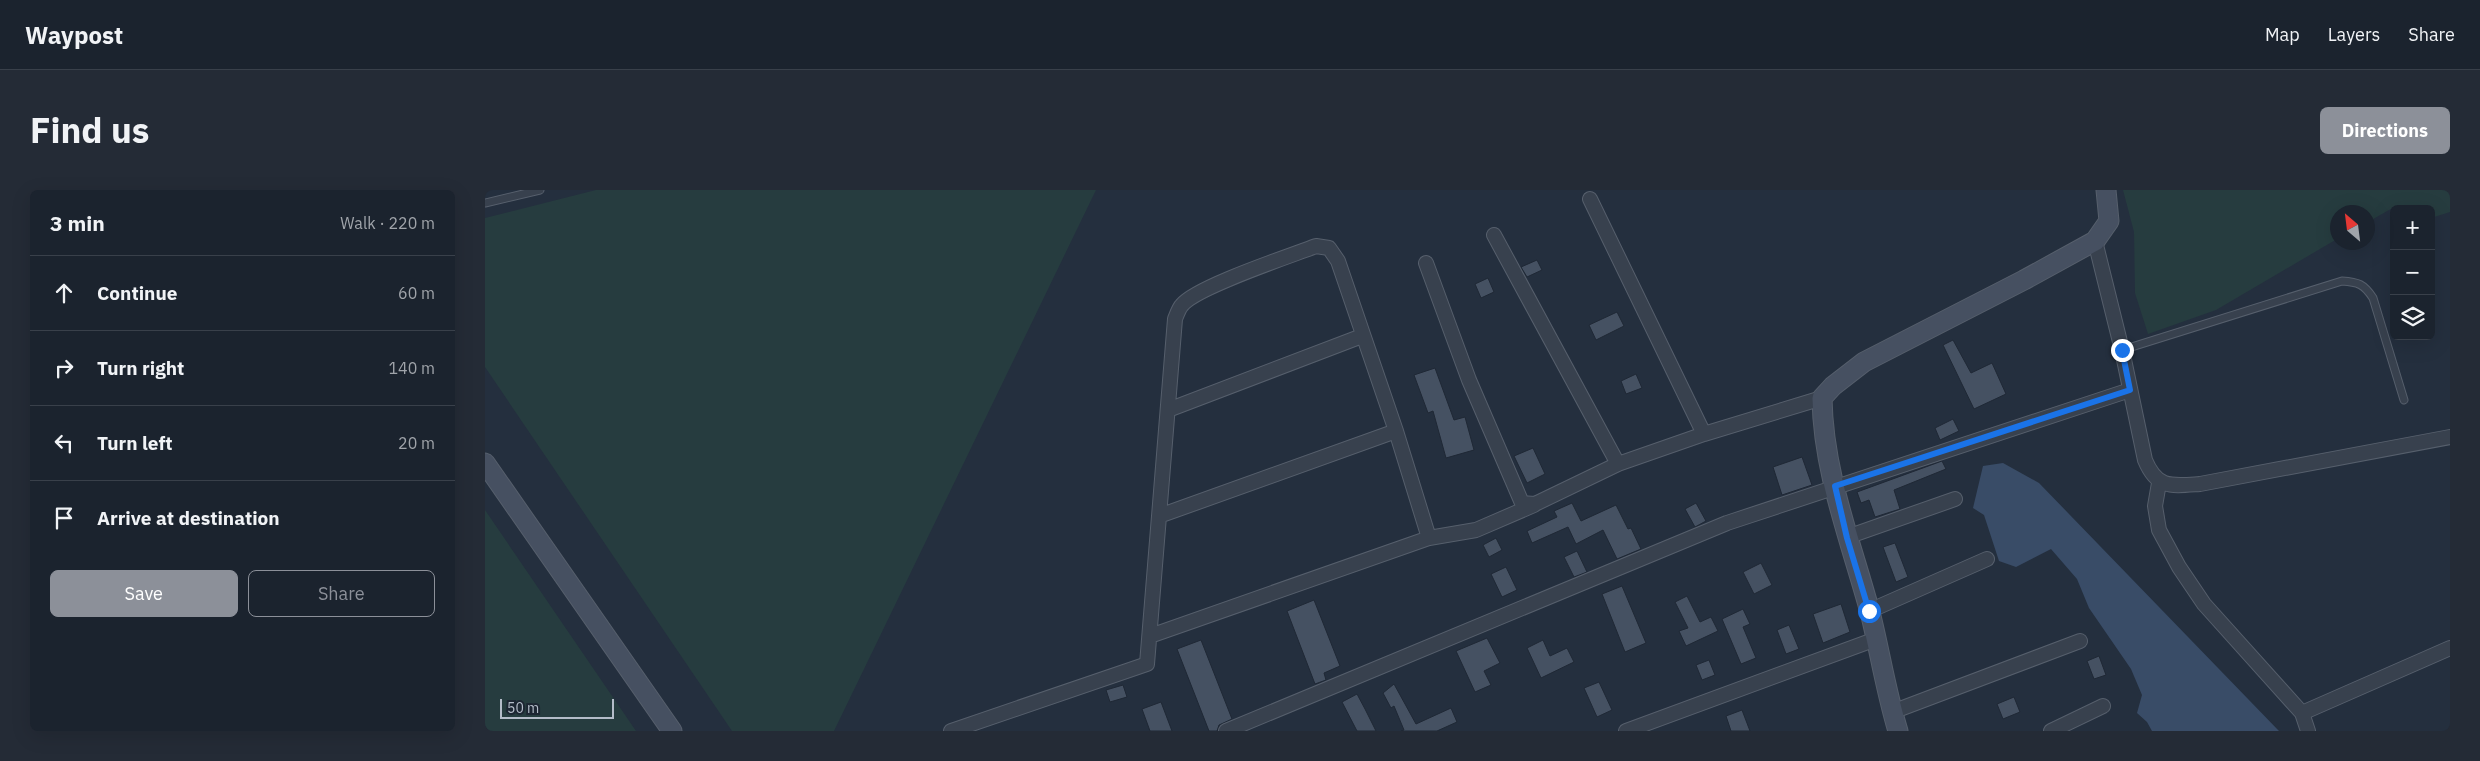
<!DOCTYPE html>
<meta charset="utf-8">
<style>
:root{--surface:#1b232e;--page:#242b36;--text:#f1f3f6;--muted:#a0a4aa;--line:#39404a;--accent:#8c9099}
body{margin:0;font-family:"IBM Plex Sans",sans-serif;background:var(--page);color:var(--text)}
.controls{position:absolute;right:15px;top:15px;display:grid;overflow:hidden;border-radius:8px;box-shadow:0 5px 20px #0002}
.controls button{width:45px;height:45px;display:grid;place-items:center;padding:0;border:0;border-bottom:1px solid var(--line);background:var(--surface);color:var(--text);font:25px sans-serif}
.compass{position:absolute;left:1845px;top:15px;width:45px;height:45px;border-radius:50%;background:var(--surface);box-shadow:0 5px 20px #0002;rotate:332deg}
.scale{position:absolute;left:15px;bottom:12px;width:114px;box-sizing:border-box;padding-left:5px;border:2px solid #b4bcc9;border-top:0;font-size:14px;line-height:18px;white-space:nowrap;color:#b4bcc9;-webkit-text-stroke:4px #1d2633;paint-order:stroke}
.stop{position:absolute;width:15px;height:15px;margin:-11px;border:4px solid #1a73e8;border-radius:50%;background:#fff}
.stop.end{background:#1a73e8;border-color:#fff;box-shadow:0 1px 5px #0008}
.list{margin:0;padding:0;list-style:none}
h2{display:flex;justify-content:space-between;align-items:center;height:65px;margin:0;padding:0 20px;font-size:21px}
h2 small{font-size:16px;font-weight:400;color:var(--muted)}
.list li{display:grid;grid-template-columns:32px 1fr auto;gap:15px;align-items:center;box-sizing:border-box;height:75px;padding:0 20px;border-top:1px solid var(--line)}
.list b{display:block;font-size:19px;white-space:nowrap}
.list em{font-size:16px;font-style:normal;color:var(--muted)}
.actions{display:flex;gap:10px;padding:15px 20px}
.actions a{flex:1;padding:11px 0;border:1px solid var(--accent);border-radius:8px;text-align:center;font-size:18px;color:var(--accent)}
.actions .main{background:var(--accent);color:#fff}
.icon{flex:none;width:28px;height:28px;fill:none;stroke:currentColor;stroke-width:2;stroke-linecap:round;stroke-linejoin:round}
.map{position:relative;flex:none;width:1965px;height:541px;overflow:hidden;border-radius:8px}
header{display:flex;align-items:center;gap:30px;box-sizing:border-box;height:70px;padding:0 25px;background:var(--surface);border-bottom:1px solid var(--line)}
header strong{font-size:24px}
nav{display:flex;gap:28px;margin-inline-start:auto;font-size:18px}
.intro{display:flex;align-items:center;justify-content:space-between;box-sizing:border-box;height:120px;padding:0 30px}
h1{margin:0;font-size:35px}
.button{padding:12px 22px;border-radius:8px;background:var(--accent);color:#fff;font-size:18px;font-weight:700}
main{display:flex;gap:30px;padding:0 30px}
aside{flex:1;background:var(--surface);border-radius:8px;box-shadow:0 5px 20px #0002}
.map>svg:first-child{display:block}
.green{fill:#263c3f}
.water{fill:#394c67}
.building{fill:#455162;stroke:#1f2835}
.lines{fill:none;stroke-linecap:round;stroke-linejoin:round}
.lane-casing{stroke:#565f6c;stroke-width:9}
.street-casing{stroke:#565f6c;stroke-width:16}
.secondary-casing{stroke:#565f6c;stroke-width:21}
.lane{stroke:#38414e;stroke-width:7}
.street{stroke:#38414e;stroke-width:14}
.secondary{stroke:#465061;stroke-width:19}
.route{stroke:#1a73e8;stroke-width:6}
</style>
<header>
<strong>Waypost</strong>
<nav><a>Map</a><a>Layers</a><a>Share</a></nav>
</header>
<div class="intro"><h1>Find us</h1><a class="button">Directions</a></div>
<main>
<aside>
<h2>3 min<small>Walk · 220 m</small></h2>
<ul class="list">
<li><svg class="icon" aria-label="ahead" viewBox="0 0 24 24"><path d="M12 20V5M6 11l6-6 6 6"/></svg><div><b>Continue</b></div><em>60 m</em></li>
<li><svg class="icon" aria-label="right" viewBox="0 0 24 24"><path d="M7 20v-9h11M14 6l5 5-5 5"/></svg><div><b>Turn right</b></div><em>140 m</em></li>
<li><svg class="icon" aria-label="left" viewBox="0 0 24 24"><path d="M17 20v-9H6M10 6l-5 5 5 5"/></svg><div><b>Turn left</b></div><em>20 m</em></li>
<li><svg class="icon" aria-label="arrive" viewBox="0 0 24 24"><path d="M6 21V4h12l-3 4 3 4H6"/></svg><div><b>Arrive at destination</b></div></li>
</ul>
<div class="actions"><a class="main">Save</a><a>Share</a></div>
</aside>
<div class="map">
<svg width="1965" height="541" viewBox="0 0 1965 541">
<rect width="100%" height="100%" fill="#242f3e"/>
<path class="green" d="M111,0H611L349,541H247L0,177V28Z
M1638,0H1965V22L1946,28V19H1914L1911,16L1883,32L1882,22H1852V49L1731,120L1663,144L1650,103L1649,42Z
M0,320L151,541H0Z"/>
<path class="water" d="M1518,273L1554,293L1794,541H1667L1662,532L1652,523L1657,505L1646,479L1604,418L1592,389L1566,359L1531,377L1514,371L1499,325L1488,318L1498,276Z"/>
<path class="building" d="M1052,70L1057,80L1042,87L1036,77Z
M1003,88L1009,102L996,108L990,94Z
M1132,122L1139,136L1111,150L1104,135Z
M1468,150L1486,183L1507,173L1521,204L1489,219L1458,155Z
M950,178L969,230L980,227L989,260L961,268L948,221L943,223L929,185Z
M1151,184L1157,198L1141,204L1136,191Z
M1468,229L1474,241L1455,250L1450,238Z
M1048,258L1060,284L1042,293L1029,266Z
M1317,267L1327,295L1297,305L1288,277Z
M1457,271L1461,279L1409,300L1415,319L1390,327L1384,310L1376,313L1372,302Z
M1087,313L1096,331L1131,315L1143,339L1146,338L1156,359L1132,369L1118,340L1091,354L1083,337L1047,353L1042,341L1072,327L1069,321Z
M1211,313L1221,331L1210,337L1200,319Z
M1011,348L1017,360L1004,367L998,355Z
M1410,353L1423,387L1411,392L1398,357Z
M1092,361L1102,382L1089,387L1079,367Z
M1276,373L1287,395L1269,404L1258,382Z
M1021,377L1032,400L1017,407L1006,384Z
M1137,396L1161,453L1140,462L1117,404Z
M1202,406L1215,432L1226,427L1233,441L1201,456L1194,441L1203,438L1190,412Z
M829,410L855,476L839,483L841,490L830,494L802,421Z
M1356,414L1365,442L1338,453L1328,424Z
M1258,419L1265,434L1258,437L1271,468L1256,474L1237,429Z
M1304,435L1314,459L1301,464L1292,440Z
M1002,448L1015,473L999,481L1006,495L990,502L971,461Z
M716,450L747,529L734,535L732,541H724L692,459Z
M1058,450L1065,466L1082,458L1089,472L1056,488L1042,458Z
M1614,466L1621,485L1609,489L1602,471Z
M1224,470L1230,485L1217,490L1211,475Z
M1114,492L1127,520L1112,527L1099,498Z
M909,494L931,534L966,518L972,532L952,541H916L919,540L909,516L906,518L898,503Z
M638,495L642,507L625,512L621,500Z
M872,504L880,519L891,541H872L857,512Z
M1529,507L1535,522L1518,529L1512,514Z
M676,512L687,541H665L657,519Z
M1257,520L1265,541H1246L1241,526Z"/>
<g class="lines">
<defs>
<path id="lane" d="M0,13L55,0
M1637,160L1857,91C1873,92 1879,94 1888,108L1919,210"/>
<path id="street" d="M1105,9L1219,244
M1009,45L1133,274
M1610,51L1637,160L1660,270C1672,299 1686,296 1715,294L1965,247
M941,73L984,190L1037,313L1050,314L1133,274L1219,244L1337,208
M683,220L877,146
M1674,293L1670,316L1674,340L1694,377L1719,414L1817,523L1823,541
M674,326L911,241
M1362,347L1470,309
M1384,421L1502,369
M665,446L944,348L991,340L1049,315
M1407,522L1595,451
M1817,523L1965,458
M466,541L662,474L690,129C692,124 694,118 697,115C711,97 805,66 831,56L844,58L853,71L911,241L944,348
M741,541L1242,333L1645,200
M1141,541L1391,449
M1566,541L1618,516"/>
<path id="secondary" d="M0,273L187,541
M1413,541C1401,502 1395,462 1385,422C1366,352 1338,282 1337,208L1348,196L1379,172L1539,90L1610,51L1624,31L1621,0"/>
</defs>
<use href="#lane" class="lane-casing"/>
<use href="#street" class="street-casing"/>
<use href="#secondary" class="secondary-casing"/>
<use href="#lane" class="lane"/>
<use href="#street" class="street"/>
<use href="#secondary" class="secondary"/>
</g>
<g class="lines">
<path class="route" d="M1384,421L1362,348L1350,296L1645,200L1637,160"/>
</g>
</svg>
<div class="controls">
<button>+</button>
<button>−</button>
<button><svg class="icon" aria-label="layers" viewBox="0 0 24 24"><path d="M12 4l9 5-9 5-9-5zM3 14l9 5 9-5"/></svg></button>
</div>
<svg class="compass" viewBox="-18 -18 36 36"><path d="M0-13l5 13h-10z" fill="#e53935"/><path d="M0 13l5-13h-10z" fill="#a0a4aa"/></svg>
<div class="scale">50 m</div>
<div class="stop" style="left:1384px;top:421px"></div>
<div class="stop end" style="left:1637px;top:160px"></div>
</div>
</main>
